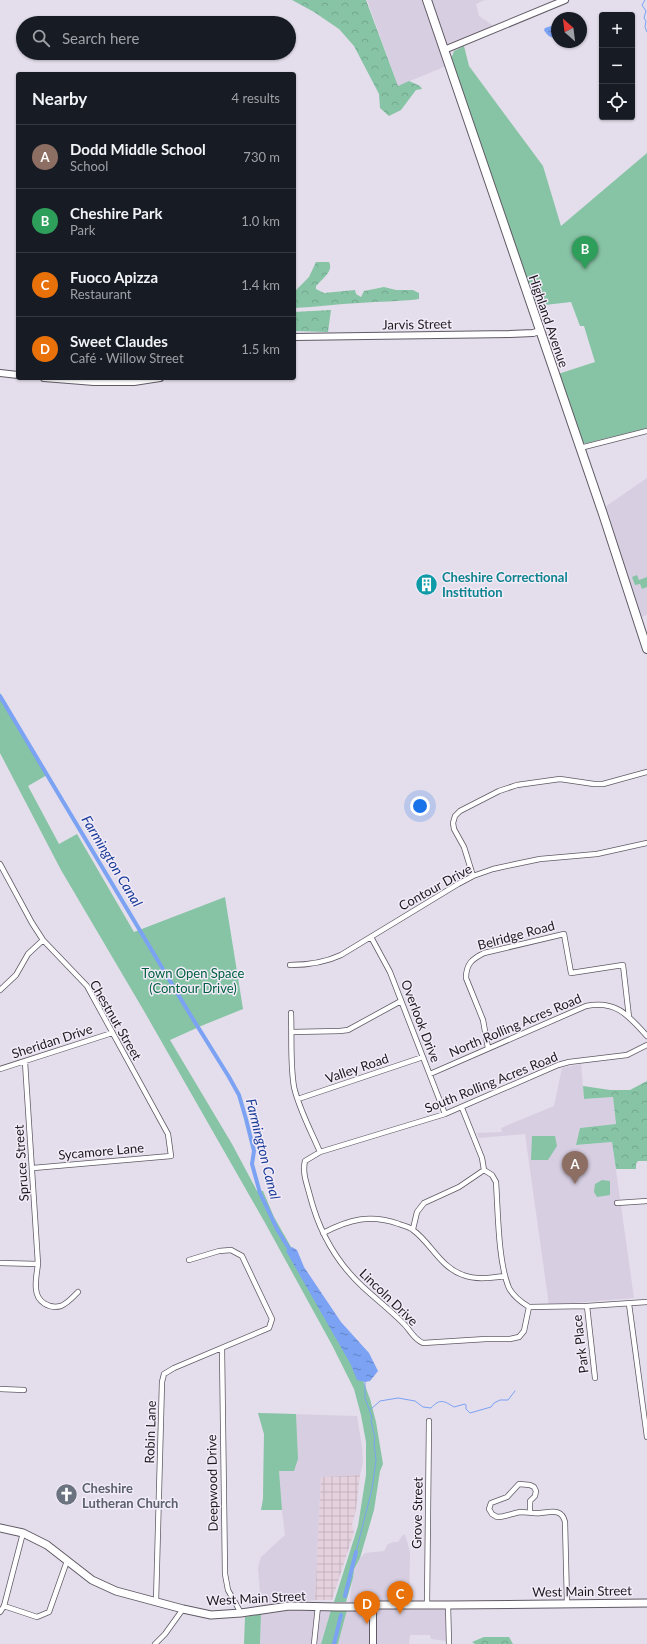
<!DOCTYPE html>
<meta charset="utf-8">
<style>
:root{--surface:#171b24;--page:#242831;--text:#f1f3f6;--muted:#9ea1a6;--line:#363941;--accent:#bf2e4a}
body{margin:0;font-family:Lato,sans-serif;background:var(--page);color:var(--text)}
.controls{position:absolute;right:12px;top:12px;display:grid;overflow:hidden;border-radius:4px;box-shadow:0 1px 3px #0004}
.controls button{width:36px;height:36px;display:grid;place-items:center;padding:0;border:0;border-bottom:1px solid var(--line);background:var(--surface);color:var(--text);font:20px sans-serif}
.compass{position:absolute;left:551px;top:12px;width:36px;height:36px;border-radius:50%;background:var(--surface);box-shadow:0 1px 3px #0004;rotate:332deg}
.you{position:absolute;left:420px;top:806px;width:14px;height:14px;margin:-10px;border:3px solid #fff;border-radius:50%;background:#1a73e8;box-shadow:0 0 0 6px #1a73e833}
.badge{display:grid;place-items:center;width:26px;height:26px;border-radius:50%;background:var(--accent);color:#fff;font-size:13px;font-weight:700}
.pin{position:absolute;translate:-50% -33px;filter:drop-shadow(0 1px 2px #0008)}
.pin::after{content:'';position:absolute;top:21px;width:14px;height:12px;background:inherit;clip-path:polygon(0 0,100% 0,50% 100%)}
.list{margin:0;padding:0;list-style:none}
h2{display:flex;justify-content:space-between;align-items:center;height:52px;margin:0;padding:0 16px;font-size:17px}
h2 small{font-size:13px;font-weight:400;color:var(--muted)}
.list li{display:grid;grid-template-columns:26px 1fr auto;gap:12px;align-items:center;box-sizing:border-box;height:64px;padding:0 16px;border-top:1px solid var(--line)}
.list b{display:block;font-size:15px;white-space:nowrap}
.list p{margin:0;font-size:13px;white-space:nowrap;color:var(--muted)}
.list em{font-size:13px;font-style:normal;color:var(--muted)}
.icon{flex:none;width:22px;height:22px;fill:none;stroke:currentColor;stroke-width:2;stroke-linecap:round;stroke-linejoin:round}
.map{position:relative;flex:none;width:647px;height:1644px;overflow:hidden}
.search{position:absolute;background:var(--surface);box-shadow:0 1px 3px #0004;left:16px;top:16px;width:280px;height:44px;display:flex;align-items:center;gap:10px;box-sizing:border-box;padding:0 14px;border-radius:22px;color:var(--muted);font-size:15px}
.panel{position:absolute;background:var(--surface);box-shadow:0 1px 3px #0004;left:16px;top:72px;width:280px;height:308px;border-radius:4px}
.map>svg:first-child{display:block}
.built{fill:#d8cee2}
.industrial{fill:url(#industrial-grid)}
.green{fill:#87c4a5}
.forest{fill:url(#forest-crowns)}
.water{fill:url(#water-ripples)}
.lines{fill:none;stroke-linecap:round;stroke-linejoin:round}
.stream{stroke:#7ba2f3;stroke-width:1}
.canal{stroke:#7ba2f3;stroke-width:4}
.street-casing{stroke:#605a65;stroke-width:6}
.secondary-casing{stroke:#605a65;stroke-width:8}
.primary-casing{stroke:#605a65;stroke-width:9}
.highway-casing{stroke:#605a65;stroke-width:10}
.street{stroke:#fff;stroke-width:4.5}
.secondary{stroke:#fff;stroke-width:6}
.primary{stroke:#fff;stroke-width:7}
.highway{stroke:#fff;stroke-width:8}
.labels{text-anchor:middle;stroke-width:3;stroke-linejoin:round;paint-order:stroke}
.street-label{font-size:13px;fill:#1c191e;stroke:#f2ebf8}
.culture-label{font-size:13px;font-weight:bold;fill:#0d838f;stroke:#f2ebf8;text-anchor:start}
.park-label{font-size:13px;fill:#015f3f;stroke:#f2ebf8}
.worship-label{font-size:13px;font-weight:bold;fill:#5b616d;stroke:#f2ebf8;text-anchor:start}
.water-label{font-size:14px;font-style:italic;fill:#183b98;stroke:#f2ebf8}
</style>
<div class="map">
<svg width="647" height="1644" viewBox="0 0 647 1644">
<defs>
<pattern id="industrial-grid" width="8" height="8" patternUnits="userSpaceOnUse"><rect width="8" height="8" fill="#e5d0de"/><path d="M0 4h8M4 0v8" fill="none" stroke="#c4b2be"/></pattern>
<pattern id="forest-crowns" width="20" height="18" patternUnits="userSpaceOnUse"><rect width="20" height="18" fill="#87c4a5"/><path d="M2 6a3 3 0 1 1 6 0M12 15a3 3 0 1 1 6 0" fill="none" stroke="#74a88e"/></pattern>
<pattern id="water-ripples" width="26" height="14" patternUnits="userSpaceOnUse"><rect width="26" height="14" fill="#7ba2f3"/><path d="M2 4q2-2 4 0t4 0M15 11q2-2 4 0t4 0" fill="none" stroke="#6483c4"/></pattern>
</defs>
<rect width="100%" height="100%" fill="#e4ddeb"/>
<path class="built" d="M367,0H485L476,4L479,16L495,27L448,43L446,66L398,86Z
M647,478V615L642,617L605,507Z
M581,1064L584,1099L613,1097L616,1125L580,1128L577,1145L612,1142L634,1298L549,1305L525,1134L479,1138L477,1133L502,1132L501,1128L554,1106L562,1068Z
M258,1413L357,1416L362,1447L363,1462L360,1475L321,1477L315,1600L261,1606L258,1568L261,1557L285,1535L282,1510H261L263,1499L264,1434Z
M405,1534L410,1552L409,1610H445L446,1641L431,1639L430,1635H410L409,1644H338L347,1610H350V1598L354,1565L365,1553L384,1551L388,1544L394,1542H398L402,1536Z
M331,1610L321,1644H260L261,1614L285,1611Z"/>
<path class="industrial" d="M360,1475L356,1510L352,1525L354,1532L332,1600H315L321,1477Z"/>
<path class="green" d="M464,46L469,66L543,166L561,226L647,153V428L587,443H583L558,374L595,362L584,326H580L571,302L536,306L533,300L451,59L454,51Z
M637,575L639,580L647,577V587L642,589L640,584L635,585L632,577Z
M0,693L47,775L28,786L59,844L77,834L134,932L225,897L243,1009L201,1026L170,1040L232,1144L257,1191H263L274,1217L331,1317L361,1375L370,1399L376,1422L383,1464L380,1471L374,1510L360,1558L354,1569L353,1578L346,1602H334L358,1526L366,1475V1442L361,1415L354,1389L332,1345L264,1221L144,1011L61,870L0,753Z
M532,1136H555L557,1146L548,1160H531Z
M602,1180L610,1181V1195L597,1197L594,1192L595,1184Z
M258,1413L296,1414L298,1459L294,1471H279L282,1510H261L263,1499L264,1434Z
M331,1610H347L338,1644H321Z
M261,1614L260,1644H244L245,1617Z"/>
<path class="forest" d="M292,0H366L398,86L409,81L420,86L422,89L416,90L401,110L389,116L380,108L379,94L354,46L339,29L314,12Z
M316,262H329C334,271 322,279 316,286V289L324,293L355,290L356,294L361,297L364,291L384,287L396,290H413L419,293V299C399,302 379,301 359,303C338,304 316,307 294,308V292L309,277Z
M331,310L328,332L294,331V312Z
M647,1081V1161H638L636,1164V1169H616L612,1142L576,1145L580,1128L616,1124L613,1097L584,1099L583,1086L610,1090H630Z
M484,1637H509L513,1644H475L472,1642Z"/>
<path class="water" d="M551,26L557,28V36C551,40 547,35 544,30L545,28Z
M292,1247L297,1250L304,1267L341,1322L369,1353L378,1371L370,1381L365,1382L357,1380L350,1363L286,1251Z"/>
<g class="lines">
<path class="stream" d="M645,0L642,5L646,11L644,18L646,21L645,27L647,32
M371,1409L380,1401L398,1398L415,1401L423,1407L431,1408C440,1398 444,1401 454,1407L465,1404L466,1405V1409L470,1413L491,1407L494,1403L500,1400H508L515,1391
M356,1552L372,1489L376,1460L374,1443L375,1438L371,1421L372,1417L365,1398V1382"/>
<path class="canal" d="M0,696L188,1011L229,1077L239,1095L246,1119L254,1151L252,1164L260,1193L277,1229L291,1252
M345,1596L356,1552
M334,1644L341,1615"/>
<defs>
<path id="street" d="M580,448L647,431
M0,864L32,923L43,940L87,986L168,1134L171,1156L33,1168
M473,876L464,847L454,829L453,823L455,816L460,811L499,791L517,785L560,779L594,784H603L647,772
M371,937L390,972L445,1114
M290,965C309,965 324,963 341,955L458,884L473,876L493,869L516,864L540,859L597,854L647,843
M0,990L16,975L28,954L43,940
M291,1013C292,1038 290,1063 294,1087C299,1109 311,1131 320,1152
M292,1032L340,1031L348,1030L401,1001
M488,1048L483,1020L466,978C466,964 472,959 484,953L564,934L571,973L623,965L629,1017
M25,1062L38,1264C37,1272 35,1281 36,1289C37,1302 49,1309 61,1306C68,1303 73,1297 78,1292
M0,1069L112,1033
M430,1074L586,1006C616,1000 628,1015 647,1036
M298,1099L423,1057
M462,1108L482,1158L484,1170
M484,1170L492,1175L496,1182C498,1211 498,1262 509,1288C513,1296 521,1302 529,1307
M617,1203L647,1201
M413,1229L417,1212L424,1203L459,1187L484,1170
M323,1233C350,1219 370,1214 399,1224C404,1226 410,1227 413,1230C431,1243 440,1267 463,1275C476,1280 491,1278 505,1276
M0,1263L38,1264
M629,1304L647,1437
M587,1306L595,1378
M529,1307L524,1331L519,1337L510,1339H486L423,1343C413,1339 410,1329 402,1322C390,1310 376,1299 363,1287C337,1263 319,1231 310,1196C307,1184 302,1173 305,1161L320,1152L445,1114L558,1065L569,1062L627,1055L647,1045
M529,1307L587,1306L647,1302
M222,1349L225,1574L228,1590L241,1613
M0,1389L24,1390
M530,1512V1501L535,1496L536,1491L534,1487L530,1485L519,1484L507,1497L491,1503L489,1509L492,1514L497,1517C505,1517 513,1513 521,1512C527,1512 534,1514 540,1513C551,1512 562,1508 565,1522L567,1603
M156,1602L162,1382L164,1374L174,1368L269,1328L272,1319L242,1256L231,1250L219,1251L189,1260
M427,1605L429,1421
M448,1605L449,1644
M4,1606L37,1617L49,1612L67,1561
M0,1612L4,1606L23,1533
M155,1644L165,1634L183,1609
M314,1644L318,1606"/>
<path id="secondary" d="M444,50L565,0
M294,337L510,334L533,333L540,331
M0,373L18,375
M44,378L94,382H134L160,378
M373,1644V1605"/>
<path id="primary" d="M0,1528L23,1533L47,1545L92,1580L116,1591L183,1609L211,1615L241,1613L289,1606L338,1607H365L373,1605H448L647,1603"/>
<path id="highway" d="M427,0L603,514L647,649"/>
</defs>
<use href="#street" class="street-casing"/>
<use href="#secondary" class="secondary-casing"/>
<use href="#primary" class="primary-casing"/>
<use href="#highway" class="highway-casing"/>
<use href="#street" class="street"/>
<use href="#secondary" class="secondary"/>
<use href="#primary" class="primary"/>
<use href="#highway" class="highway"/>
</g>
<defs>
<symbol id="building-disc" viewBox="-11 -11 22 22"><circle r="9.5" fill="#0f9aa8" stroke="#f2ebf8"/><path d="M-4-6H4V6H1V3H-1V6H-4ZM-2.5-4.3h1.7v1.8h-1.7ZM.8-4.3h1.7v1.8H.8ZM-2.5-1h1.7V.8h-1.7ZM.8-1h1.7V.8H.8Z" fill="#fff"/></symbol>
<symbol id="church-disc" viewBox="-11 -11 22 22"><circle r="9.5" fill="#6b7280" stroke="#f2ebf8"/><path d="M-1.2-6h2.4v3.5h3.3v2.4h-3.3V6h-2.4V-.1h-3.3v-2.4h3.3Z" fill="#fff"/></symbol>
</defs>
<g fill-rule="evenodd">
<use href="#building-disc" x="414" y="572" width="25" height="25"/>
<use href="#church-disc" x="54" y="1482" width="25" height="25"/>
</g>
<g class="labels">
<g class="street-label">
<text transform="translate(549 321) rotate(71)" y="5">Highland Avenue</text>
<text transform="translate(417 324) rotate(-1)" y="5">Jarvis Street</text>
<text transform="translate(435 887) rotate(-29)" y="5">Contour Drive</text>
<text transform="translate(516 935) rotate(-15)" y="5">Belridge Road</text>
<text transform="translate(116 1020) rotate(60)" y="5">Chestnut Street</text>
<text transform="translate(421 1021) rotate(69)" y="5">Overlook Drive</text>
<text transform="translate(515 1025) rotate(-23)" y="5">North Rolling Acres Road</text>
<text transform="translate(52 1041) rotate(-18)" y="5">Sheridan Drive</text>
<text transform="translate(357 1068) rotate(-19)" y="5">Valley Road</text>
<text transform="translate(491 1082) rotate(-22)" y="5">South Rolling Acres Road</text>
<text transform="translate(101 1151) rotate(-5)" y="5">Sycamore Lane</text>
<text transform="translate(21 1163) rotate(-94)" y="5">Spruce Street</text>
<text transform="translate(389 1297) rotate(44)" y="5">Lincoln Drive</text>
<text transform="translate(580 1344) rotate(-97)" y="5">Park Place</text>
<text transform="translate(150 1432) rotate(-88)" y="5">Robin Lane</text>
<text transform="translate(212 1483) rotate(-91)" y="5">Deepwood Drive</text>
<text transform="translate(417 1513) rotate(-89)" y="5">Grove Street</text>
<text transform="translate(582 1591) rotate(-1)" y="5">West Main Street</text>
<text transform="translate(256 1598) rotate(-3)" y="5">West Main Street</text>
</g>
<g class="culture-label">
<text x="442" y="582">Cheshire Correctional<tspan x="442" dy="15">Institution</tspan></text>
</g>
<g class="park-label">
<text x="193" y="978">Town Open Space<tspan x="193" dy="15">(Contour Drive)</tspan></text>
</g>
<g class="worship-label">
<text x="82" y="1493">Cheshire<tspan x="82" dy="15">Lutheran Church</tspan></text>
</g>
<g class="water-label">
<text transform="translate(112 861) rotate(59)" y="5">Farmington Canal</text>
<text transform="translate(263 1149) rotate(76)" y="5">Farmington Canal</text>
</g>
</g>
</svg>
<div class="controls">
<button>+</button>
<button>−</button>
<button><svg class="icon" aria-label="locate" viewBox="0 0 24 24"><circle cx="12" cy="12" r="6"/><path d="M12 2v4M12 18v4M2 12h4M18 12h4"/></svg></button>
</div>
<svg class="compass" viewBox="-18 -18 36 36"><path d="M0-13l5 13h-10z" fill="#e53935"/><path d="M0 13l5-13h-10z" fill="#9ea1a6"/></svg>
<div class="you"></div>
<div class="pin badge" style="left:575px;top:1184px;background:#8d6e63">A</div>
<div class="pin badge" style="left:585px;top:269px;background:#2e9e5b">B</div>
<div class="pin badge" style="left:400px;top:1614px;background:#e8710a">C</div>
<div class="pin badge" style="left:367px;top:1624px;background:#e8710a">D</div>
<div class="search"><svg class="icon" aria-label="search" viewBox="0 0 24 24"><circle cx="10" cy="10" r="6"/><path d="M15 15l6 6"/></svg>Search here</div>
<section class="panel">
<h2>Nearby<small>4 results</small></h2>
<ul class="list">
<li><span class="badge" style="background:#8d6e63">A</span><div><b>Dodd Middle School</b><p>School</p></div><em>730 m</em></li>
<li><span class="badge" style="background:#2e9e5b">B</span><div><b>Cheshire Park</b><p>Park</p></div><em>1.0 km</em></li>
<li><span class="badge" style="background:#e8710a">C</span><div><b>Fuoco Apizza</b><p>Restaurant</p></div><em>1.4 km</em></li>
<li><span class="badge" style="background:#e8710a">D</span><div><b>Sweet Claudes</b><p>Café · Willow Street</p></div><em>1.5 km</em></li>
</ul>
</section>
</div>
